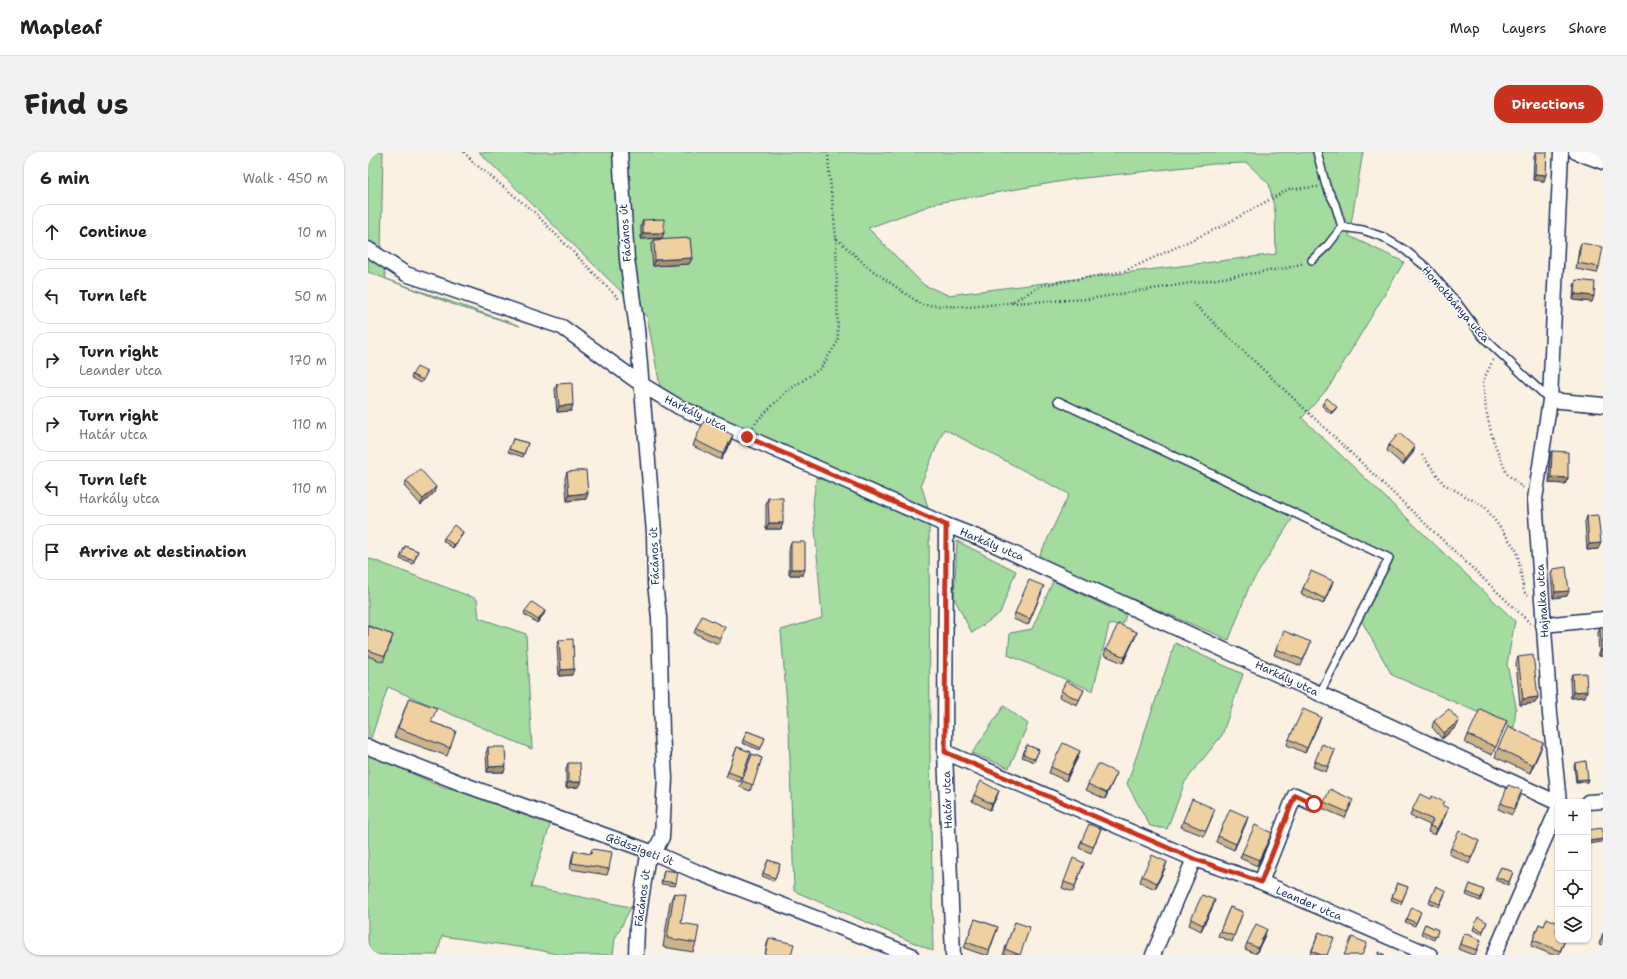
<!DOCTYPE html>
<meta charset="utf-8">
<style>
:root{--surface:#fff;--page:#f2f2f2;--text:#222;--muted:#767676;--line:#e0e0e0;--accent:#c8321e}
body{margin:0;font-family:"Shantell Sans",sans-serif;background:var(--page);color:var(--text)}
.controls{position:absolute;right:12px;bottom:12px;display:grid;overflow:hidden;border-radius:8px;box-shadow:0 1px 3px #0004}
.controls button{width:36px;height:36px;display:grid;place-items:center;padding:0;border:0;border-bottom:1px solid var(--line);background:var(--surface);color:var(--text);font:20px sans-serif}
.stop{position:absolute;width:12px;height:12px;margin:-9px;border:3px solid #c8321e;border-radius:50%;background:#fff}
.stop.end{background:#c8321e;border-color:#fff;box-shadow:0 1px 4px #0008}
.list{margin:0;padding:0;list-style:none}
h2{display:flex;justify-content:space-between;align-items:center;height:52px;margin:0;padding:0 16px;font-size:17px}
h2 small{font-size:13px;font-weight:400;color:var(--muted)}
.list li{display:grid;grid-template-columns:26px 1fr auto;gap:12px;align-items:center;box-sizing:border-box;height:56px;margin:0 8px 8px;padding:0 8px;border:1px solid var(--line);border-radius:16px}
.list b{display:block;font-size:15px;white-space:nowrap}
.list p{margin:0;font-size:13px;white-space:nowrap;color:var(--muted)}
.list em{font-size:13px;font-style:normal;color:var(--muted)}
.icon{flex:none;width:22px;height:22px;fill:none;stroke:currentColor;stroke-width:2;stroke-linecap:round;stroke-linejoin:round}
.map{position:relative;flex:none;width:1235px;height:803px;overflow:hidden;border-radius:16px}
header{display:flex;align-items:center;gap:24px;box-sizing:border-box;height:56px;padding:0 20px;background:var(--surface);border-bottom:1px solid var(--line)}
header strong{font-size:19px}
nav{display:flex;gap:22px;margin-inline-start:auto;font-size:14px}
.intro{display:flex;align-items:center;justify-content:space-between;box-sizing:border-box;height:96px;padding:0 24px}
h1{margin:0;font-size:28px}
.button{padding:10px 18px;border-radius:16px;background:var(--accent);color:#fff;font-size:14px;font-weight:700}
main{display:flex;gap:24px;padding:0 24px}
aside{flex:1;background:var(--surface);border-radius:16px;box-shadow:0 1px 3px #0004}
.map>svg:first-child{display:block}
.green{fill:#a4db9f;stroke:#60857e;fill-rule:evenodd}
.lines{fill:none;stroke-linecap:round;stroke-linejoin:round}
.service-casing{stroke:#1b2f5e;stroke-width:10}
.minor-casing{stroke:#1b2f5e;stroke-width:17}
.path{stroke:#1b2f5e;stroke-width:2.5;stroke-dasharray:1 3;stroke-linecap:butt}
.service{stroke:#fff;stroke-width:7}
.minor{stroke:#fff;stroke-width:14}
.wall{fill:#cdb38a;stroke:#1b2f5e}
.shaded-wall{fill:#a79271;stroke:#1b2f5e}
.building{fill:#eed0a1;stroke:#1b2f5e}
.route{stroke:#c8321e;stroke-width:5}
.labels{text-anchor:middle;stroke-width:3;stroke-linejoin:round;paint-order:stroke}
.street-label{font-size:11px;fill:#1b2f5e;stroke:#fff}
</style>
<header>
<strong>Mapleaf</strong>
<nav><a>Map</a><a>Layers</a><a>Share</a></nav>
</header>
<div class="intro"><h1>Find us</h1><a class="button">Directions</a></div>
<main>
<aside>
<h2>6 min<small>Walk · 450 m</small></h2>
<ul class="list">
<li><svg class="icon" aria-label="ahead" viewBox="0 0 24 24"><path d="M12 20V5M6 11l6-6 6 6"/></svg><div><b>Continue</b></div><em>10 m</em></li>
<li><svg class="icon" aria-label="left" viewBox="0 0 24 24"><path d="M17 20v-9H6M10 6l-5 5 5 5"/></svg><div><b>Turn left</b></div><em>50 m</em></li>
<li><svg class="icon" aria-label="right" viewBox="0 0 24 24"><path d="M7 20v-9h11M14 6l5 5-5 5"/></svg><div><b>Turn right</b><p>Leander utca</p></div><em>170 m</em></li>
<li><svg class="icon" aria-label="right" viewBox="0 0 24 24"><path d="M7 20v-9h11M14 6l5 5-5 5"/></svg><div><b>Turn right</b><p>Határ utca</p></div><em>110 m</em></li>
<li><svg class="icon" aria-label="left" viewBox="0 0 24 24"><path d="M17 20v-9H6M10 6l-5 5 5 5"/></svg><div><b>Turn left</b><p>Harkály utca</p></div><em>110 m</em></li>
<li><svg class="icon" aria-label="arrive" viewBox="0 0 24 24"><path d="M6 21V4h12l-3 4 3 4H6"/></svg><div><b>Arrive at destination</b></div></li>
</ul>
</aside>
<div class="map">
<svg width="1235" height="803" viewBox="0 0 1235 803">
<rect width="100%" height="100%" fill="#faf1e3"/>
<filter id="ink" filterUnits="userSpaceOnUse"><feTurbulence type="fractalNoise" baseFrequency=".025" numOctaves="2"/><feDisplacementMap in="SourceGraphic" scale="8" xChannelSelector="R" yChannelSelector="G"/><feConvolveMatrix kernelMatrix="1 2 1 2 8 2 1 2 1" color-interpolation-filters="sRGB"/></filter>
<g filter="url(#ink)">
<path class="green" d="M0,0H15L13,99L18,127L152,174L92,155L0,120Z
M111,0H995L981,84L1036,110L961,235L934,266L1147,469L1139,512L1148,554L1146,576L1024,523L993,468L1021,411L926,364L881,435L861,488L670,407L701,342L576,277L553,332L561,359L562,599L565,799L426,739L421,579L413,478L454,466L445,351L449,320L295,250L279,165ZM879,11L901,32L907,60L908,102L580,143L556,133L500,76L569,51L707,27L846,12Z
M589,389L648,419L632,461L604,481L586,446Z
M0,406L109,447L111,466L158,482L164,597L20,535L0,595Z
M685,429L758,463L755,472L741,473L725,539L640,503L642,481L664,477Z
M807,491L875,522L854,583L817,630L799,677L782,674L759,632Z
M636,554L660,572L641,616L604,601Z
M0,601L78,637L91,636L183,670L163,735L263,755L247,787L245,803H192L171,798L74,784L69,803H0Z"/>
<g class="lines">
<defs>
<path id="service" d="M949,0L958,34L967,52L974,75
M944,108L960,93L974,75L995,78L1015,85L1037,98L1057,114L1090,152L1114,184L1182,248
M690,249L1021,406L952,541"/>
<path id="minor" d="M252,0L259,107L269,177L286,381L287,432L291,465L294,581L297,626L294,685L286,701L279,709L269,775L268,803
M1208,0L1235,10
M0,97L38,122L194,175L273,232L311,255L578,373L614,387L1190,651
M1182,248L1235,253
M578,373L577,600L585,803
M1175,473L1235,467
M0,595L100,634L286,701L329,720L543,803
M577,600L826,707L893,730L1062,803
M1191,650L1182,562L1167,347L1182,248L1193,0
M1220,650L1235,649
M893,730L927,643L946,652
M785,803L826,707
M1126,803L1190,656"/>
</defs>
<use href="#service" class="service-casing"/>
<use href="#minor" class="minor-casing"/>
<path class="path" d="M96,0L105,10L166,60L251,147
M460,0L461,18L468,86L501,116L554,153L601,155L642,151L675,133L757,119L854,74L921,37L950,35
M644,151L720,147L919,116L936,111
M825,151L1162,471
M1125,208L1115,229L1118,258L1125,288L1139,322L1156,337
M385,275L390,268L418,240L453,216L470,189L468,86
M1054,303L1076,332L1117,355L1149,399L1156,440L1160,443"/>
<use href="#service" class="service"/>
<use href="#minor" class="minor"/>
</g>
<path class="wall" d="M1168,0L1176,29L1165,28L1166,5Z
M275,68L294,86L273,87V74Z
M286,88L324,106L321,112L285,114L283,94Z
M1213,91L1231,115L1229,121L1208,117L1211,97Z
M1208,128L1224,150L1205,148L1206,134Z
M59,220L53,231L43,226L44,223Z
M189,232L203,259L189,260L187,237Z
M955,251L967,258L963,262L954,254Z
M145,287L160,291L155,305L140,300Z
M327,288L363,289L353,308L325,294Z
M1021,293L1047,295L1045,301L1035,313L1019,299Z
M1184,299L1200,326L1197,332L1181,331L1182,305Z
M199,320L220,341L218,347L199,349L197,326Z
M38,329L66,341L53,353L36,334Z
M400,346L413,377H398V352Z
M1219,364L1230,397L1219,398L1217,370Z
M94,383L85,396L75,389L76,386Z
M423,390L437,417L435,423H421V396Z
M37,394L50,399L45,412L32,407Z
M1185,417L1199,444L1185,446L1183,422Z
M965,429L955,452L933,442L935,436Z
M674,440L660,473L645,467L647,461Z
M157,459H177L176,462L169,471L156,462Z
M0,474L25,483L15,510L0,504Z
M1232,475L1235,504H1231L1230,481Z
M328,476L355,480L350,492L326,481Z
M769,480L755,511L736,503L738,497Z
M191,488L204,523L191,524L189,494Z
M943,490L933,514L906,503L908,497Z
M1150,505L1170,545L1167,551L1152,553L1148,511Z
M1204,522L1217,545L1203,546L1202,528Z
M716,538L709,553L691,545L693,539Z
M41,546L63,570L88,579L79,604L26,585Z
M953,565L937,601L919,593L921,587Z
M1066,569L1089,574L1074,587L1064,575Z
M1139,569L1124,603L1097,591L1100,583Z
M379,579L397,586L392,598L374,591Z
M659,593L671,598L666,610L654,605Z
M120,595L136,620H119L118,601Z
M369,595L383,600L372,630L358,625Z
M1130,596L1172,599L1162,621L1127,605Z
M967,598L958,620L945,615L947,609Z
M384,602L394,606L382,639L372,635Z
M710,605L698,629L681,621L683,615Z
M200,611L210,635L198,636V617Z
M1207,611L1220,627L1219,630L1208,631L1206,614Z
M746,627L737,647L718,638L720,632Z
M1154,638L1144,663L1130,657L1133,651Z
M606,643L629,644L622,658L604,649Z
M956,650L983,653L977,666L954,656Z
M1075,653L1078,662L1067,683L1060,680L1062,673L1042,664L1044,658Z
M845,663L836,684L813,675L815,669Z
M878,671L866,698L848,690L850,684Z
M733,677L723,701L711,696L713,690Z
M902,687L889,714L872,706L874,701Z
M1111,689L1101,712L1081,702L1083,696Z
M224,697L241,717L239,723L202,717L204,705L206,699L222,702Z
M1190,698V712L1189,701Z
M400,708L412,712L406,729L394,724Z
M716,711L705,740L694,736L696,730Z
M1133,715L1145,720L1140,733L1127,728Z
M797,716L787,737L772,730L774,724Z
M296,718L308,731L307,734L293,732Z
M1029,731L1040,735L1033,752L1023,748Z
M1102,732L1116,738L1112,749L1098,743Z
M1068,734L1077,742L1071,755L1061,751Z
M306,741L313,771L328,791L325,800L295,795L302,750Z
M845,754L833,779L821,773L823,767Z
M862,755L875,760L864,790L850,784Z
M1052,763L1047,774L1037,770L1039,767Z
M607,767L630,775L620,803H616L596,796Z
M647,770L652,803H635Z
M1119,770L1114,782L1105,778L1106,775Z
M1057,772L1070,778L1066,788L1053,782Z
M1171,772L1188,779L1197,788L1191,803H1185L1163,794Z
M951,780L959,803H942Z
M1096,781L1113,788L1107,803H1105L1090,797Z
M1235,781V793L1231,792Z
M897,783L888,802L877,797L879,791Z
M401,786L423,803H397L399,792Z"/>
<path class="shaded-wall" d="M1167,22L1178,23L1176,29L1165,28Z
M275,81H296L294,86L273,87Z
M324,106L321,112L285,114L287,108Z
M1207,142L1226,144L1224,150L1205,148Z
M205,253L203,259L189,260L191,254Z
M969,255L967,258L963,262L964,260Z
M365,283L363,289L353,308L355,302Z
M1047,295L1045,301L1035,313L1038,307Z
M1183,325L1200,326L1197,332L1181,331Z
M68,335L66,341L53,353L55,347Z
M220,341L218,347L199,349L201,343Z
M401,371H415L413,377H398Z
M95,380L94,383L85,396L86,393Z
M1233,391L1230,397L1219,398L1221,392Z
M423,417H437L435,423H421Z
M965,429L963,435L955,452L957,447Z
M1201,439L1199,444L1185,446L1187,440Z
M177,459L176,462L169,471L170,468Z
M769,480L767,486L755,511L757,505Z
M1233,498H1235V504H1231Z
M206,517L204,523L191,524L193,518Z
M1219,539L1217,545L1203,546L1205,540Z
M1170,545L1167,551L1152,553L1155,547Z
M953,565L951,571L937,601L939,596Z
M1091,569L1089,574L1074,587L1076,581Z
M1175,591L1172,599L1162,621L1165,613Z
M712,599L710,605L698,629L700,623Z
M138,614L136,620H119L121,615Z
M749,621L746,627L737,647L739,641Z
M1220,627L1219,630L1208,631L1209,628Z
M200,630H213L210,635L198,636Z
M631,639L629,644L622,658L624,652Z
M1080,656L1078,662L1067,683L1069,677Z
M880,665L878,671L866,698L868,692Z
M904,681L902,687L889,714L891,708Z
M1235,687L1234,690L1220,692L1221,689Z
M799,710L797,716L787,737L789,731Z
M847,748L845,754L833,779L835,773Z
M899,777L897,783L888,802L890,796Z"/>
<path class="building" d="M1168,0H1179L1178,23L1167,22Z
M296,67V81H275V68Z
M322,86L324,106L287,108L286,88Z
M1213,91L1235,95L1231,115L1210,111Z
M1208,128L1227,130L1226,144L1207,142Z
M49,215L59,220L55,228L44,223Z
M204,231L205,253L191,254L189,232Z
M959,246L969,255L964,260L955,251Z
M336,269L365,283L355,302L327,288Z
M1031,281L1047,295L1038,307L1021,293Z
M145,287L160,291L156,302L141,297Z
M1184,299L1200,300V326L1183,325Z
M52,317L68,335L55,347L38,329Z
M218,318L220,341L201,343L199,320Z
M400,346H415V371H401Z
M1230,363L1233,391L1221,392L1219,364Z
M86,373L95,380L86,393L76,386Z
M423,390H437V417H423Z
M37,394L50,399L46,409L33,404Z
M1198,415L1201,439L1187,440L1185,417Z
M943,419L965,429L957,447L935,436Z
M661,428L676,434L662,467L647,461Z
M164,450L177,459L170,468L157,459Z
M334,464L357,475L352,486L328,476Z
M750,472L769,480L757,505L738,497Z
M0,474L25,483L17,504L0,498Z
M1232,475H1235V498H1233Z
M916,479L943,490L935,508L908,497Z
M205,487L206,517L193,518L191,488Z
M1165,503L1170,545L1155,547L1150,505Z
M1218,521L1219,539L1205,540L1204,522Z
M698,529L716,538L711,548L693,539Z
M41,546L69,556L63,570L88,579L82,596L30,576Z
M935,557L953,565L939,596L921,587Z
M1081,557L1091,569L1076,581L1066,569Z
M1112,557L1139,569L1128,595L1100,583Z
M1140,574L1175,591L1165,613L1130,596Z
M379,579L397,586L393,596L375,588Z
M695,591L712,599L700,623L683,615Z
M954,592L967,598L960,615L947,609Z
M659,593L671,598L667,607L655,602Z
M120,595H137L138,614L121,615Z
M369,595L383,600L374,625L360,620Z
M384,602L394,606L385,633L374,629Z
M1218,609L1220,627L1209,628L1207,611Z
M200,611H212L213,630H200Z
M730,612L749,621L739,641L720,632Z
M613,629L631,639L624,652L606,643Z
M1140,633L1154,638L1146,657L1133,651Z
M962,637L985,648L979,660L956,650Z
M1052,642L1062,647L1064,644L1076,650L1074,653L1080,656L1069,677L1062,674L1065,668L1044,658Z
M824,647L847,657L838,679L815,669Z
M862,657L880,665L868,692L850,684Z
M721,672L733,677L725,695L713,690Z
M887,673L904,681L891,708L874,701Z
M1234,676L1235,687L1221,689L1220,678Z
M1091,679L1111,689L1103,706L1083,696Z
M224,697L244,700L241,717L204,711L206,699L223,702Z
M784,703L799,710L789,731L774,724Z
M705,706L716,711L707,734L696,730Z
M400,708L412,712L407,726L395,721Z
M1133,715L1145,720L1141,730L1128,725Z
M296,718L310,720L308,731L294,729Z
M1029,731L1040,735L1034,749L1024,745Z
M1102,732L1116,738L1113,746L1099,740Z
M1068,734L1078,739L1072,752L1062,748Z
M306,741L318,743L313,771L331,774L328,791L299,786Z
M834,743L847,748L835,773L823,767Z
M862,755L875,760L866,784L852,779Z
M1044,755L1053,760L1048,771L1039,767Z
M1110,765L1119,770L1115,779L1106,775Z
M1179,766L1190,771V774L1188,779L1190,780V788H1197L1192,799L1165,788L1171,772L1176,774Z
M607,767L630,775L621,798L598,790Z
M647,770L662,775L652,803L637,797Z
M888,772L899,777L890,796L879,791Z
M1057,772L1070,778L1068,785L1054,779Z
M951,780L966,786L959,803H953L944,799Z
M1096,781L1113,788L1109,798L1092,792Z
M984,785L999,791L994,803H976Z
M401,786L426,792L423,803H397Z
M1011,800L1017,803H1010Z"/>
</g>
<g class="lines" filter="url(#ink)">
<path class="route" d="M379,285L578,373L577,600L826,707L893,730L927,643L946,652"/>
</g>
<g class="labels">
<g class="street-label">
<text transform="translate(257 81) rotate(-94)" y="4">Fácános út</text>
<text transform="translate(1088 152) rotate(49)" y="4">Homokbánya utca</text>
<text transform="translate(328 261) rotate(26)" y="4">Harkály utca</text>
<text transform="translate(624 392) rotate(23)" y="4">Harkály utca</text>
<text transform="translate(286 404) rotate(-92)" y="4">Fácános út</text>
<text transform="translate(1174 449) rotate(-94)" y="4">Hajnalka utca</text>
<text transform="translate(919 526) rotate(25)" y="4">Harkály utca</text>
<text transform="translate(579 648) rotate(-92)" y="4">Határ utca</text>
<text transform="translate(272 697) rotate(21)" y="4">Gödszigeti út</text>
<text transform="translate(274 746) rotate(-82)" y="4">Fácános út</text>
<text transform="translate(941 751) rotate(23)" y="4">Leander utca</text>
</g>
</g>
</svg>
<div class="controls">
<button>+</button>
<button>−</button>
<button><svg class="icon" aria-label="locate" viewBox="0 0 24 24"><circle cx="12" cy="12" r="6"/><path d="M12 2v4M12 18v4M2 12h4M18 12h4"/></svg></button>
<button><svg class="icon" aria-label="layers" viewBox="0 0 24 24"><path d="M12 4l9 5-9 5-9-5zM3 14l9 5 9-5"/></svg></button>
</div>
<div class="stop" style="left:946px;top:652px"></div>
<div class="stop end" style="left:379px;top:285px"></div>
</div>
</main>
